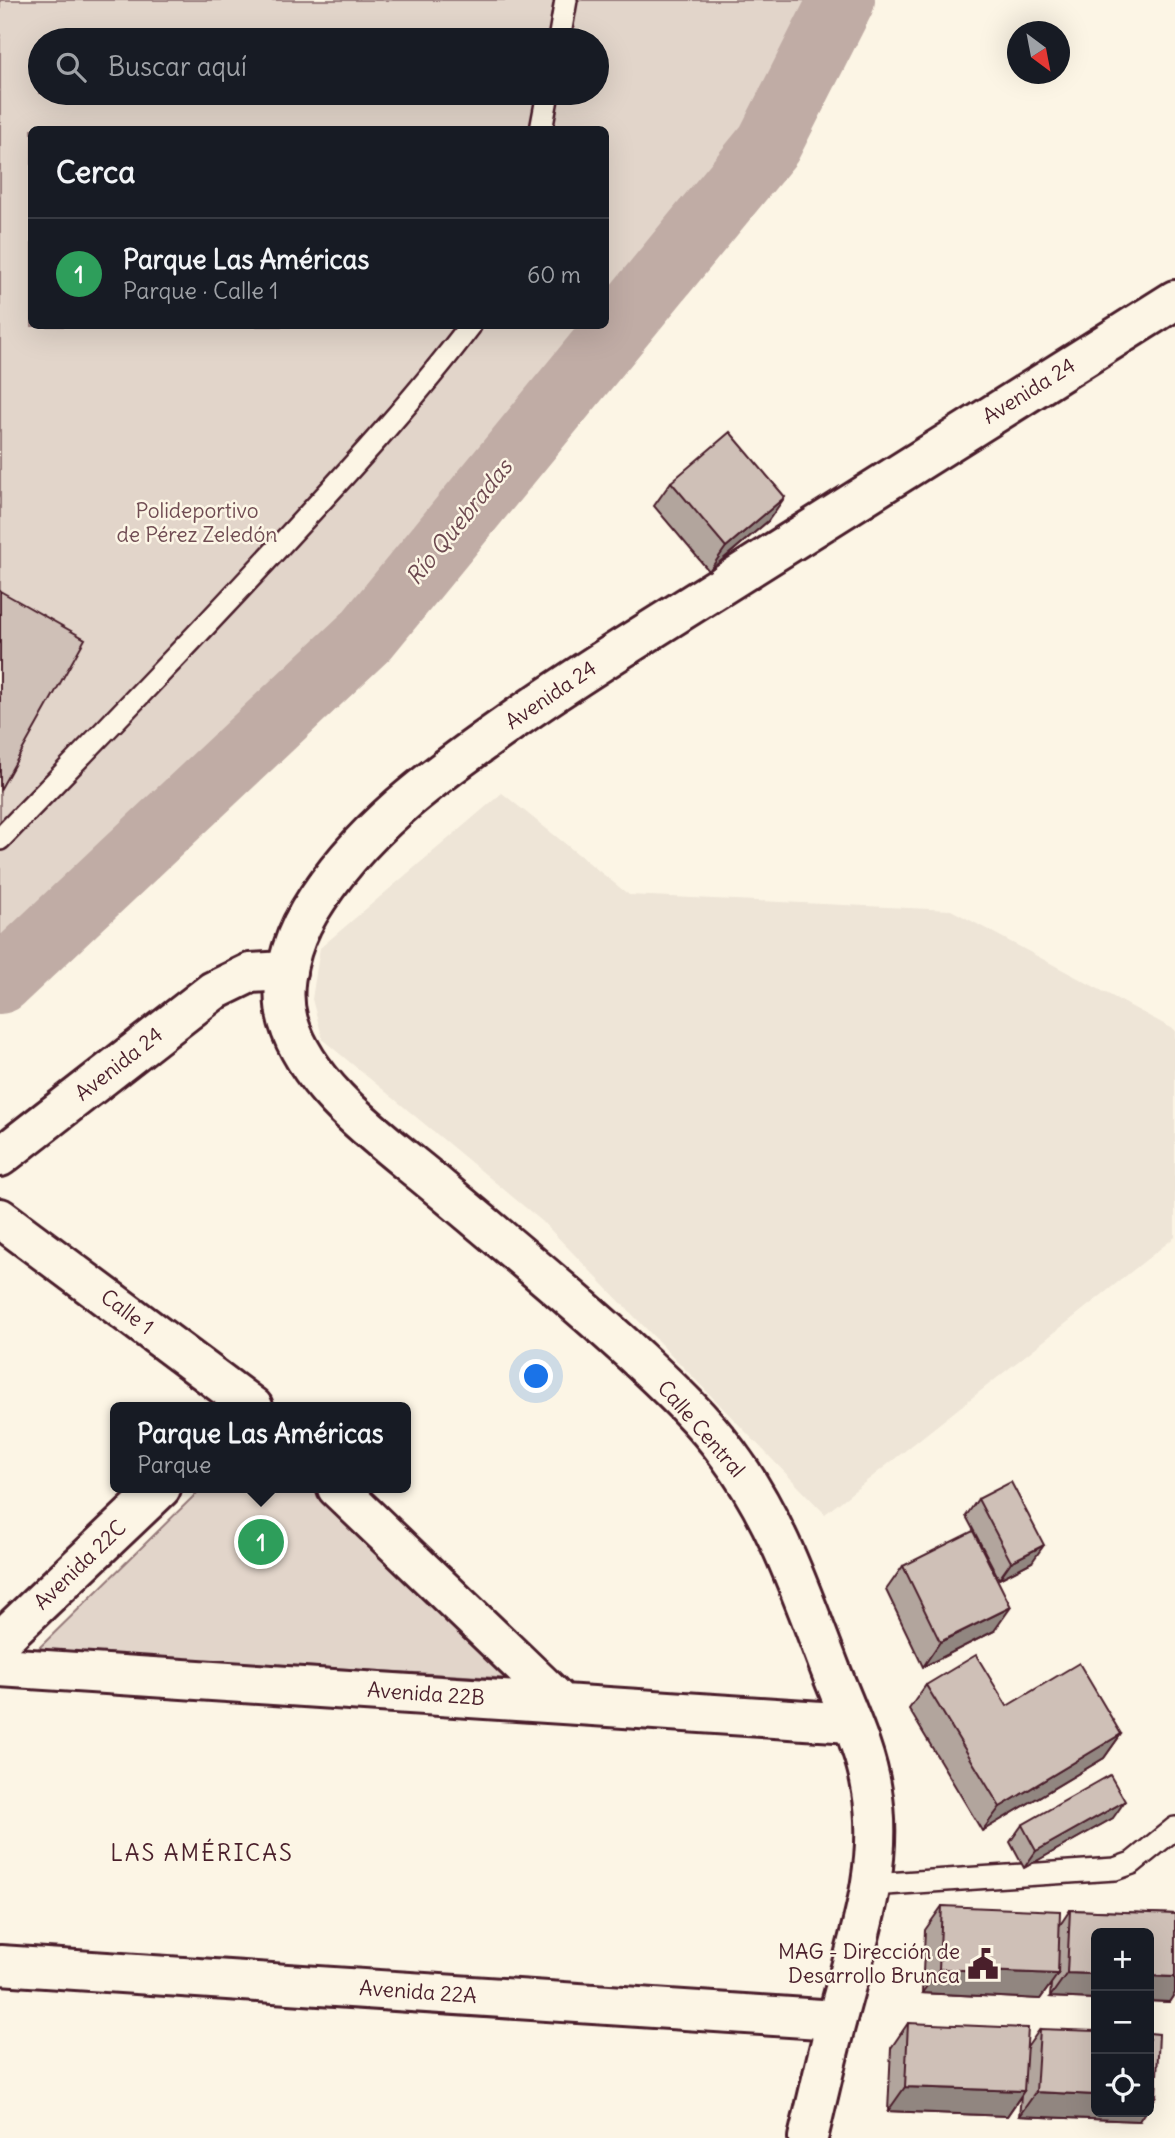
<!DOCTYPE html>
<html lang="es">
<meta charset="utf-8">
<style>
:root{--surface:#171b24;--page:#20242c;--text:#f1f3f6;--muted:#9ea1a6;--line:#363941;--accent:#a6949b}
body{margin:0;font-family:Delius,sans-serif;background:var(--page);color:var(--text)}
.controls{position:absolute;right:21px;bottom:21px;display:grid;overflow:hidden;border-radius:10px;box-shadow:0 7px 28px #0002}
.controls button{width:63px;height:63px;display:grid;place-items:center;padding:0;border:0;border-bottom:2px solid var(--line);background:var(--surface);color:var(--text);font:35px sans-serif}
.compass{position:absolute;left:1007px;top:21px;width:63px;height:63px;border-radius:50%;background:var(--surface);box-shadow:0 7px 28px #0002;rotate:148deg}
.you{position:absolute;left:537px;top:1377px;width:24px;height:24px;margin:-18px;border:5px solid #fff;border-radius:50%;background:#1a73e8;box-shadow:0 0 0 10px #1a73e833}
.badge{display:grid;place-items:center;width:46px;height:46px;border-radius:50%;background:var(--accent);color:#fff;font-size:23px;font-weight:700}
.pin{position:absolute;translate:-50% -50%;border:4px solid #fff;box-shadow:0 2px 7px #0006}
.popup{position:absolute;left:110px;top:1402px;width:301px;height:91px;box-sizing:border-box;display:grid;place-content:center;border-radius:10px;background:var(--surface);filter:drop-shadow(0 2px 5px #0005);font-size:23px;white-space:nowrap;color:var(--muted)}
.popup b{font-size:26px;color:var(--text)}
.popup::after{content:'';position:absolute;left:50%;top:100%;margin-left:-14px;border:14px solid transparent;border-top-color:var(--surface)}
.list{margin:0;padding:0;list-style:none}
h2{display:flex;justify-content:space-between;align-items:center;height:91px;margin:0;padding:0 28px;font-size:30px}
h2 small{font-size:23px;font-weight:400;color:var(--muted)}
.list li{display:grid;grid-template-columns:46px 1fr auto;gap:21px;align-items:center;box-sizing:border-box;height:112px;padding:0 28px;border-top:2px solid var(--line)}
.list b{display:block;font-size:26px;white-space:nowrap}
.list p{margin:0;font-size:23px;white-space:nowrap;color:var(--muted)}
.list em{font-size:23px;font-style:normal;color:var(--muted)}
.icon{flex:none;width:38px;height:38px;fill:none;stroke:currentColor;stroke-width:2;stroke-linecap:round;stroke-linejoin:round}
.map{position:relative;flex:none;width:1175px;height:2138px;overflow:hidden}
.search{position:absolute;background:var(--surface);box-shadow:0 7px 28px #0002;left:28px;top:28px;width:581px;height:77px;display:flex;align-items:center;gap:18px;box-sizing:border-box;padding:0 24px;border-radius:38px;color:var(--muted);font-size:26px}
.panel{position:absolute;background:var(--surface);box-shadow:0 7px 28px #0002;left:28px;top:126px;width:581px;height:203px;border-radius:10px}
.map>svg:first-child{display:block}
.built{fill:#eee5d7}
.green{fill:#e2d5ca;stroke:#967a7a;stroke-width:2;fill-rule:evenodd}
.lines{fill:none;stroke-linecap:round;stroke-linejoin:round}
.river{stroke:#c0aca5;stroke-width:66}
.service-casing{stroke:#4a1f2b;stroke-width:26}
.minor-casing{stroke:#4a1f2b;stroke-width:44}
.secondary-casing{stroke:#4a1f2b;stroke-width:44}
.service{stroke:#fcf5e5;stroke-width:21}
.minor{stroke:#fcf5e5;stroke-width:38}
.secondary{stroke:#fcf5e5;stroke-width:38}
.wall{fill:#b2a59d;stroke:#4a1f2b;stroke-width:2}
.shaded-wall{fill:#918680;stroke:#4a1f2b;stroke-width:2}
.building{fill:#cfc0b7;stroke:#4a1f2b;stroke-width:2}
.labels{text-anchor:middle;stroke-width:5;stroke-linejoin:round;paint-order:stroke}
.street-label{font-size:21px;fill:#4a1f2b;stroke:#fcf5e5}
.park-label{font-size:21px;fill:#704c53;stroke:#fcf5e5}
.poi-label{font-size:21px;fill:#4a1f2b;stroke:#fcf5e5;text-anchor:end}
.water-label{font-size:23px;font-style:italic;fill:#6d4950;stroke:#fcf5e5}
.neighbourhood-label{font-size:23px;letter-spacing:2px;fill:#4a1f2b;stroke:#fcf5e5}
</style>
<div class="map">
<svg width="1175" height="2138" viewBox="0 0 1175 2138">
<rect width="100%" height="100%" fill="#fcf5e5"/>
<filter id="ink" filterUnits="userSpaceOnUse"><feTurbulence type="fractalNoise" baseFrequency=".0143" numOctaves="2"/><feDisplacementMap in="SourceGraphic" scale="14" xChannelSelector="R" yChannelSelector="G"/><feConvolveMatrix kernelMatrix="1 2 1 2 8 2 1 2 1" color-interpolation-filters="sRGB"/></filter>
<g filter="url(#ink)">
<path class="built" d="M502,793L629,895L951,910L1175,1030V1237L825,1514L543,1222L323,1040L312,999L320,948Z"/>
<path class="green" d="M0,0H842L769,144L366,636L0,981ZM40,40H597V93H40ZM32,130H606V326H32Z
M202,1488H316L530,1680L37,1650Z"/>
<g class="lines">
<path class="river" d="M0,981L366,636L769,144L842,0"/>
<defs>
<path id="service" d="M559,40L566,0
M541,130L548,93
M0,839C100,736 200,633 297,527C357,462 417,396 470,326
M871,1885L1115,1869L1132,1863L1175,1828"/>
<path id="minor" d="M0,1157L213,991L250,973L287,971
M0,1218L253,1407
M337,1488L561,1703
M0,1641L161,1488
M0,1667L851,1723
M0,1965L836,2020"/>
<path id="secondary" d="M808,2138C818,2097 827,2055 838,2015C857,1942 885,1867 872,1791C866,1750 846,1710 831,1671C802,1596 777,1519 728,1454C701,1417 666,1385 632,1353C570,1296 504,1242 440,1188C387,1143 308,1090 288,1021C278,986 291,942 309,912C358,830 435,775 511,722C580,673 653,629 724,584C874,489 1024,394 1175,300"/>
</defs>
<use href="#service" class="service-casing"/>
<use href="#minor" class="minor-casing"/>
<use href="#secondary" class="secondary-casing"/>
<use href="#service" class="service"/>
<use href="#minor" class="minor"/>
<use href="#secondary" class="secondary"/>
</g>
<path class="wall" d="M671,482L768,521L709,571L654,506Z
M978,1499L1032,1562L999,1579L966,1516Z
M903,1566L994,1631L923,1667L886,1590Z
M926,1685L1007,1706L1121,1734L1104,1758L982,1831L909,1709Z
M1113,1818L1024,1868L1010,1842L1022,1825Z
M942,1906L1060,1925L1070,1910L1175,1914V1993L1169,2002L1050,1997L1051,1984L1040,1999L922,1993L925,1930Z
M908,2023L1026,2049L1040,2029L1139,2121L1019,2116L1021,2096L1007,2116L888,2111L891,2048Z"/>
<path class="shaded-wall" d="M785,497L768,521L709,571L726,547Z
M1044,1545L1032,1562L999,1579L1011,1562Z
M1011,1607L994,1631L923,1667L940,1642Z
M1121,1734L1104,1758L982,1831L1000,1807Z
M1125,1801L1113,1818L1024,1868L1036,1851Z
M939,1969L1058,1974L1040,1999L922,1993Z
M1067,1973L1096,1974V1999L1050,1997Z
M1149,1976L1175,1977V1993L1169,2002L1149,2001Z
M905,2087L1024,2091L1007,2116L888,2111Z
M1036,2092L1096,2095V2112H1145L1139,2121L1019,2116Z
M1149,2097H1156L1149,2107Z"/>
<path class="building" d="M730,432L785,497L726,547L671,482Z
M0,591L85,639L0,790Z
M1011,1482L1044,1545L1011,1562L978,1499Z
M973,1531L1011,1607L940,1642L903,1566Z
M976,1655L1007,1706L1079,1663L1121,1734L1000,1807L926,1685Z
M1110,1775L1125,1801L1036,1851L1022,1825Z
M942,1906L1060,1911L1058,1974L939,1969Z
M1070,1910L1175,1914V1977L1149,1976V1933H1096V1974L1067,1973Z
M908,2023L1028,2028L1024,2091L905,2087Z
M1040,2029L1096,2031V2095L1036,2092Z
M1149,2033L1159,2034L1156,2097H1149Z"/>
</g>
<defs>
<symbol id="civic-bare" viewBox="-9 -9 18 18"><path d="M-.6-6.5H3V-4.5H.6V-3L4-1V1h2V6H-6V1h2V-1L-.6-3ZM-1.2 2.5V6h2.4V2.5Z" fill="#4a1f2b" stroke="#fcf5e5" stroke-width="2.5" paint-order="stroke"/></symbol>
</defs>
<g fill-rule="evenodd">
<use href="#civic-bare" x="961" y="1942" width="44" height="44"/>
</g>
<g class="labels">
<g class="street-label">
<text transform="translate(1029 391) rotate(-32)" y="7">Avenida 24</text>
<text transform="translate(551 695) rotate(-34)" y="7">Avenida 24</text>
<text transform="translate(119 1064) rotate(-38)" y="7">Avenida 24</text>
<text transform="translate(127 1312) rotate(37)" y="7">Calle 1</text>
<text transform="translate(701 1429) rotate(49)" y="7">Calle Central</text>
<text transform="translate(80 1565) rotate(-44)" y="7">Avenida 22C</text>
<text transform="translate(426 1694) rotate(4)" y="7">Avenida 22B</text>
<text transform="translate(418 1992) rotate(4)" y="7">Avenida 22A</text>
</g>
<g class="park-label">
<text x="197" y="518">Polideportivo<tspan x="197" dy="24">de Pérez Zeledón</tspan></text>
</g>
<g class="poi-label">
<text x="960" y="1959">MAG - Dirección de<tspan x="960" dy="24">Desarrollo Brunca</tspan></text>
</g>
<g class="water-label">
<text transform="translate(459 522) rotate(-51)" y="8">Río Quebradas</text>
</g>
<g class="neighbourhood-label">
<text x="202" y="1861">LAS AMÉRICAS</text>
</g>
</g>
</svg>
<div class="controls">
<button>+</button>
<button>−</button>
<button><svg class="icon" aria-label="locate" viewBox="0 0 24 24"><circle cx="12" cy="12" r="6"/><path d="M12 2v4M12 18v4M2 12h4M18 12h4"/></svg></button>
</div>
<svg class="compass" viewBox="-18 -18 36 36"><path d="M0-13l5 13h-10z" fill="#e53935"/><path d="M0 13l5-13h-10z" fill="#9ea1a6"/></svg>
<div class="you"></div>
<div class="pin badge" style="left:261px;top:1542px;background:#2e9e5b">1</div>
<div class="popup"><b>Parque Las Américas</b>Parque</div>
<div class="search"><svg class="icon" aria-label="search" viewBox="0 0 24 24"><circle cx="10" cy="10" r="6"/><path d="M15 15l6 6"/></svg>Buscar aquí</div>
<section class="panel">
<h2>Cerca<small></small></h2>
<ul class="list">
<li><span class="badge" style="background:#2e9e5b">1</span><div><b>Parque Las Américas</b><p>Parque · Calle 1</p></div><em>60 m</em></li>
</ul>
</section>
</div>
